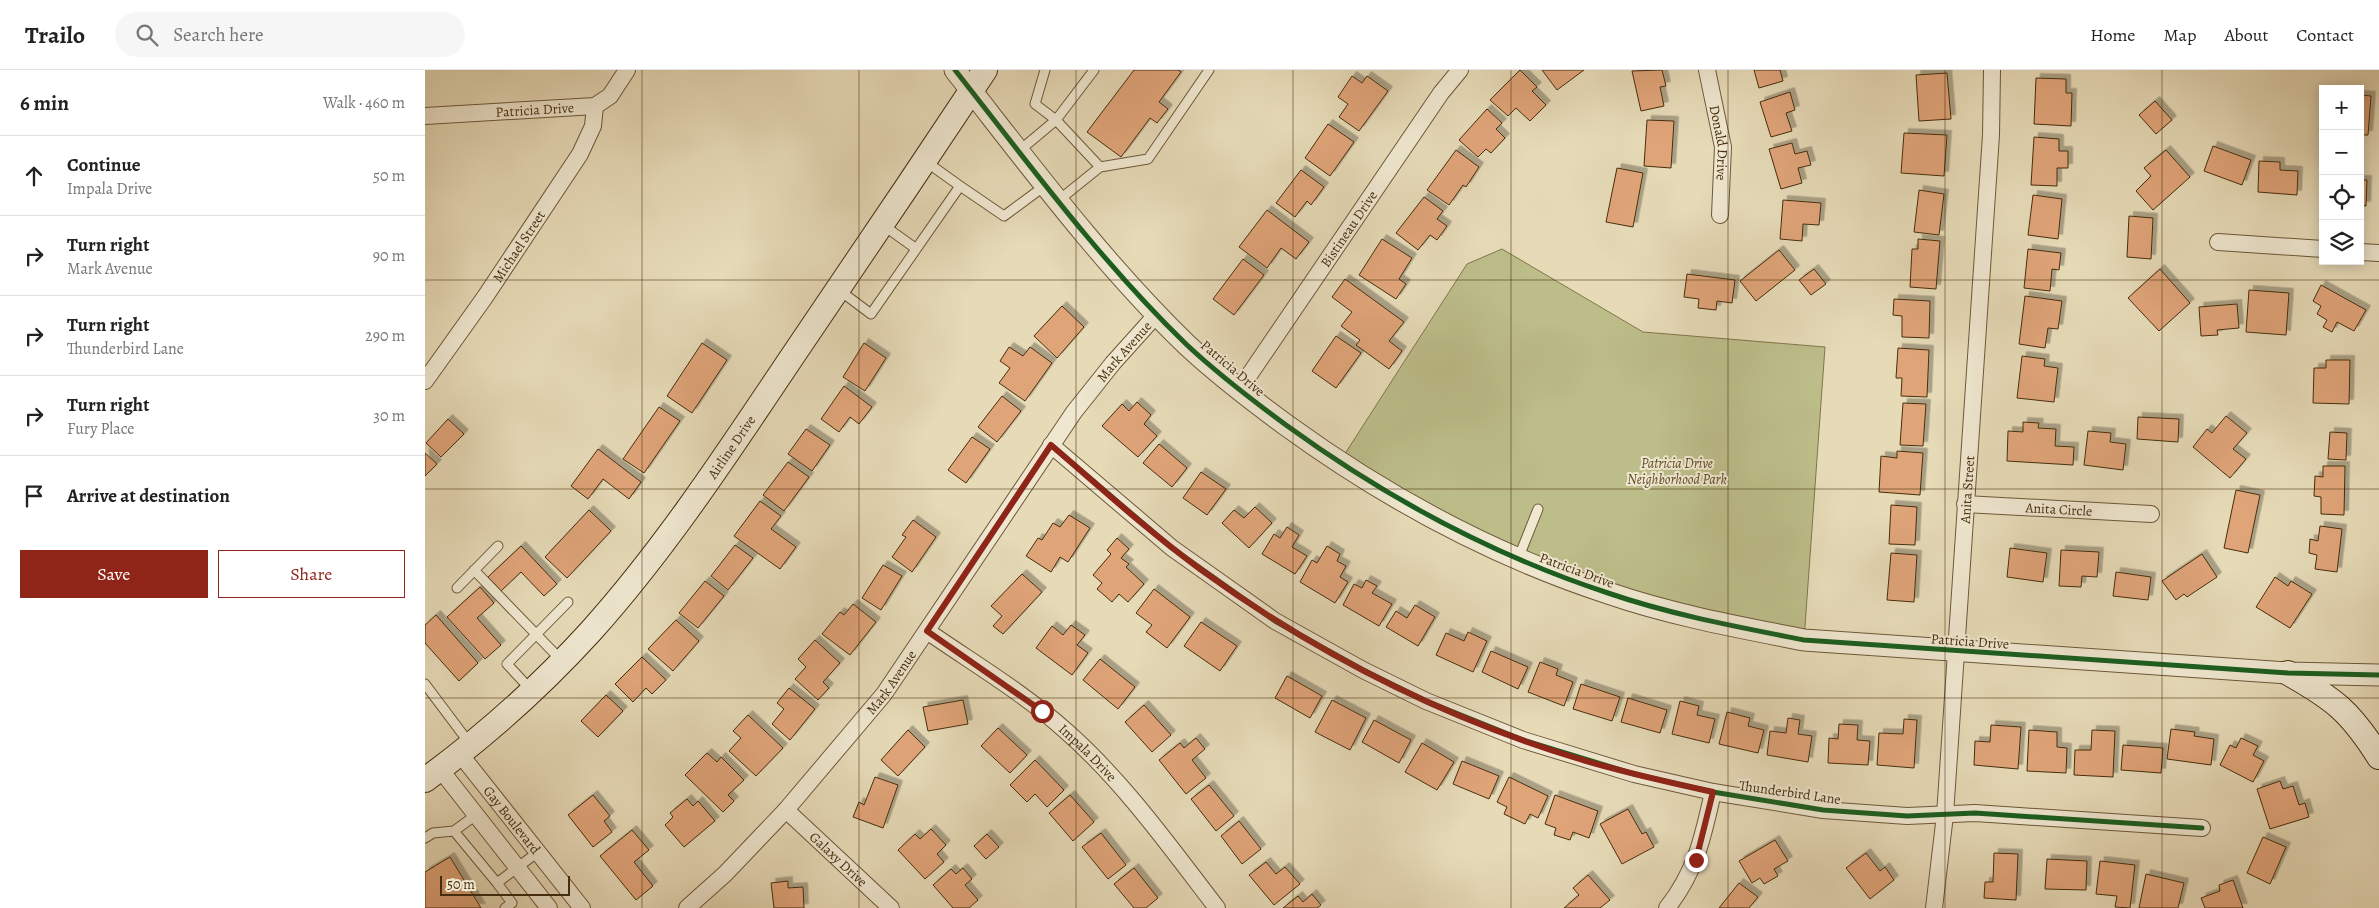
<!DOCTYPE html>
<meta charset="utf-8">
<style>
:root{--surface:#fff;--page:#f6f6f6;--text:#222;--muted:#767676;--line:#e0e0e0;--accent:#8f2418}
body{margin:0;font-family:Alegreya,serif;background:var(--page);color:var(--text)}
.controls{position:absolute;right:15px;top:15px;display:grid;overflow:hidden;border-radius:0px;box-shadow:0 2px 12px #0003}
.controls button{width:45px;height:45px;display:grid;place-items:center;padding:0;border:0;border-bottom:1px solid var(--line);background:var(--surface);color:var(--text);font:25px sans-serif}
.scale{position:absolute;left:15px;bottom:12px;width:130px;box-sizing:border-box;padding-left:5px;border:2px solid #462d0d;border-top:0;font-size:14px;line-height:18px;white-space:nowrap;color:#462d0d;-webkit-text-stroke:4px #efe7d0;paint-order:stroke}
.stop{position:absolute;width:15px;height:15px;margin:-11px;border:4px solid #8f2418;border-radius:50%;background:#fff}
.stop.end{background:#8f2418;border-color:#fff;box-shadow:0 1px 5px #0008}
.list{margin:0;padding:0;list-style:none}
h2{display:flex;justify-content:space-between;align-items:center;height:65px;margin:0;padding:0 20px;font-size:21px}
h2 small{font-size:16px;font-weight:400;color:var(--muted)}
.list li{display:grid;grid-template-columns:32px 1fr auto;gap:15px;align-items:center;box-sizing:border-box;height:80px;padding:0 20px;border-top:1px solid var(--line)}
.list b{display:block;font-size:19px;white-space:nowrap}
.list p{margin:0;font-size:16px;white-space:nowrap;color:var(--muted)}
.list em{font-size:16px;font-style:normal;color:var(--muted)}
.actions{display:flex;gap:10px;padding:15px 20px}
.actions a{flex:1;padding:11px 0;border:1px solid var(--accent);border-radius:0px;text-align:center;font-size:18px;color:var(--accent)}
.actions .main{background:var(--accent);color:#fff}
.icon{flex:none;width:28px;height:28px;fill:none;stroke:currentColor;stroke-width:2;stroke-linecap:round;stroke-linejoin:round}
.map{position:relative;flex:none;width:1954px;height:838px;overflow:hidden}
header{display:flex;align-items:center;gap:30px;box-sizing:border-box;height:70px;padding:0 25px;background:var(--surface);border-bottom:1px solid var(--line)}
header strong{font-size:24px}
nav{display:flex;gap:28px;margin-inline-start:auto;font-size:18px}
.search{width:350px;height:45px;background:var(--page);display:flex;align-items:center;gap:12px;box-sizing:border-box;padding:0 18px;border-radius:28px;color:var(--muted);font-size:19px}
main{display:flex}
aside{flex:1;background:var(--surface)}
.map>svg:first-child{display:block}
.green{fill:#bcbd89;stroke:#81754b}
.building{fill:#e0a479;stroke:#462d0d;filter:url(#shadow)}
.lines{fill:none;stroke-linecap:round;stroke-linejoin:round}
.service-casing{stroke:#6e5838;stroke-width:11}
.minor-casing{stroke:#6e5838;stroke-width:18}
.tertiary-casing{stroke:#6e5838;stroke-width:23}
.secondary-casing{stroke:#462d0d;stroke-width:26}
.service{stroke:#efe7d0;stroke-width:9}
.minor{stroke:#efe7d0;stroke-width:16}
.tertiary{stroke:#efe7d0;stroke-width:21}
.secondary{stroke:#efe7d0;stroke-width:24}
.cycleway-casing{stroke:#efe7d0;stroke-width:8}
.cycleway{stroke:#1b5e20;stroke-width:5}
.route{stroke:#8f2418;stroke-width:6}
.grid{fill:none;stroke:#462d0d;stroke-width:1;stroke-opacity:0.55}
.labels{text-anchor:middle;stroke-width:4;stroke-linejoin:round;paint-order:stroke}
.street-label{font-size:14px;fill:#462d0d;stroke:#efe7d0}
.park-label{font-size:14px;font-style:italic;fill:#5e4a26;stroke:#efe7d0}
</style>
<header>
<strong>Trailo</strong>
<div class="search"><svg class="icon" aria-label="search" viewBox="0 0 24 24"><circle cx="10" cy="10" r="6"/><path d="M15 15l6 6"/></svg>Search here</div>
<nav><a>Home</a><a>Map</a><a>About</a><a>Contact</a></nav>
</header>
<main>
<aside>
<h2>6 min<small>Walk · 460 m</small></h2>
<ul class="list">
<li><svg class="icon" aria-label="ahead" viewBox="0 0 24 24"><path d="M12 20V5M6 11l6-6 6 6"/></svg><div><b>Continue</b><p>Impala Drive</p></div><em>50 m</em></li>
<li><svg class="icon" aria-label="right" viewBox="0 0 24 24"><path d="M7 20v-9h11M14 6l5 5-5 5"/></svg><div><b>Turn right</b><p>Mark Avenue</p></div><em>90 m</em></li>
<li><svg class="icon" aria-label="right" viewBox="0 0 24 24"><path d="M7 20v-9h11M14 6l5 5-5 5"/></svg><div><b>Turn right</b><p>Thunderbird Lane</p></div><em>290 m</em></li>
<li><svg class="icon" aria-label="right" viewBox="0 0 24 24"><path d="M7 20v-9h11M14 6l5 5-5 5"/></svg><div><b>Turn right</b><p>Fury Place</p></div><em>30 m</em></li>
<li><svg class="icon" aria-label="arrive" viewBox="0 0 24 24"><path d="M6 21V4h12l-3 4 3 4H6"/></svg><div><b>Arrive at destination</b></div></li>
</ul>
<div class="actions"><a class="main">Save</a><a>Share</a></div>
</aside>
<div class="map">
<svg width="1954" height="838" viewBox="0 0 1954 838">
<defs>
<filter id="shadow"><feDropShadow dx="4.5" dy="-4.5" stdDeviation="0" flood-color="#0004"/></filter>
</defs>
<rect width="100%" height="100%" fill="#e6dab7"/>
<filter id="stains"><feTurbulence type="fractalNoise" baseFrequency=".004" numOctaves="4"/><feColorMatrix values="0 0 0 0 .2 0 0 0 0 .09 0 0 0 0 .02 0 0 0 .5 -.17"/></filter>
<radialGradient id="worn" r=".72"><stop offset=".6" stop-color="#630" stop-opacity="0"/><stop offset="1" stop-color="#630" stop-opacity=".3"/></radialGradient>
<path class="green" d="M1077,179L1218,262L1400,277L1379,570L1092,490L914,393L1042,194Z"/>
<path class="building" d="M709,0H753L756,2L734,32L743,39L732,53L725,48L696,87L662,62Z
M1095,0L1112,17L1107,21L1121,35L1105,51L1091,38L1083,46L1065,30Z
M1117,0H1159L1132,20Z
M1237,0L1241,16L1235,17L1239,36L1216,41L1207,1Z
M1329,0H1355L1358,11L1334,18Z
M1522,3L1526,49L1494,51L1491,5Z
M927,6L937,13L942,6L963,21L934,61L914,47L923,34L913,27Z
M1611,8L1641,9V23H1647L1646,56L1609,54Z
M1365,22L1370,40L1361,43L1367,61L1346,67L1335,32Z
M1935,25L1946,26L1943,65H1935Z
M1730,31L1747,50L1731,64L1714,45Z
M1062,39L1077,53L1071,59L1080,68L1066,83L1061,79L1053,87L1034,70Z
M1222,50L1249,51L1246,98L1219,96Z
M903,54L929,72L905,106L880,88Z
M1479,63L1522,65L1519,106L1476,103Z
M1609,67L1634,69V81H1643V98H1632V116L1606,115Z
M1367,73L1370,84L1382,81L1386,95L1373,98L1377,113L1356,119L1344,79Z
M1788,76L1826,90L1817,115L1779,101Z
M1031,80L1054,97L1041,117L1038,115L1024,135L1002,120Z
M1741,80L1765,107L1728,140L1711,121L1726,106L1719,98Z
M1834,91L1855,92V100L1873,101L1872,125L1833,122Z
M1192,98L1218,103L1208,157L1181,152Z
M876,100L899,117L886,135L882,131L870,147L851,133Z
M1935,110H1942L1941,136L1935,135Z
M1494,120L1519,124L1514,165L1489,162Z
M1608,125L1637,129L1633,169L1603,165Z
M999,127L1018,141L1012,149L1022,156L1012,170L1005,165L993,180L971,163Z
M1358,130L1396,133L1394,155L1378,154L1377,171L1355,169Z
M842,140L884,172L871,189L856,178L842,198L814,177Z
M1704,146L1728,148L1726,189L1702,187Z
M957,169L987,188L974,209L981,214L971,229L934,205Z
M1493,169L1515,171L1511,219L1485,217L1487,179H1493Z
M1603,179L1636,183L1634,200L1627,199L1625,221L1599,218Z
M1354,180L1370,200L1331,231L1315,211Z
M818,189L839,205L809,245L788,229Z
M1389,199L1401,214L1386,225L1374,210Z
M1735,199L1765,233L1734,261L1703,228Z
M1262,204L1310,210L1307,233L1292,231L1291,240L1273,238L1274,229L1259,227Z
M920,209L979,252L964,271L977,281L964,299L931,275L935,270L916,256L927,242L907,227Z
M1896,215L1941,240L1929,261L1912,252L1907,262L1898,257L1902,250L1892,244L1896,236L1888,231Z
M1824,220L1864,223L1861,265L1821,262Z
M1600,226L1637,231L1633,259L1623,258L1620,278L1594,274Z
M1469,229L1505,231L1504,268L1477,267V246L1468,245Z
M1812,234L1814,258L1792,260L1793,265L1776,266L1774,237Z
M637,236L659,257L632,288L609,266Z
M911,266L936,283L911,318L887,301Z
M277,273L302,290L267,343L242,326Z
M439,273L461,288L440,321L418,307Z
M584,277L598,286L605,277L627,293L600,331L574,313L585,298L575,291Z
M1473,278L1504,280L1502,327L1476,326L1477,308H1471Z
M1597,286L1620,289L1619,296L1633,298L1629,332L1592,328Z
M1901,290H1925L1924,334L1888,333L1889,298H1901Z
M419,316L447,337L434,354L425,347L414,362L396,349Z
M577,326L596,341L572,372L553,357Z
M712,332L726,345L719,354L732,366L713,387L677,356L697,334L704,341Z
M1478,333L1501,334L1498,376L1475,375Z
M234,337L255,351L219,403L198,389Z
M1801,346L1822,363L1808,379L1821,389L1805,408L1768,377L1782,359L1787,363Z
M1713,347L1754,349L1753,372L1712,369Z
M23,349L39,364L16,387L1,373Z
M1598,352L1614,353L1613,358L1631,359L1630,376L1649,377L1648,395L1582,391L1583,361L1598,362Z
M381,359L405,375L387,401L363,384Z
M1663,361L1686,363L1685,372L1701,374L1698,400L1659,395Z
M1905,362L1922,363L1921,390L1903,389Z
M547,367L565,379L541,413L523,400Z
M734,374L762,398L747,417L718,393Z
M173,379L216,412L204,429L178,409L163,429L146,416Z
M1472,381L1498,383L1495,425L1454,422L1456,386L1472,388Z
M0,383L12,394L0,406Z
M363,392L384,407L359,441L338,425Z
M1898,396H1920L1919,445L1896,444V427L1889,426L1890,406L1898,407Z
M776,402L801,419L782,445L758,428Z
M1811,420L1835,425L1823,483L1799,478Z
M335,431L356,446L346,459L371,477L355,499L309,466Z
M1466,435L1492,437L1490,475L1464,474Z
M830,437L847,453L824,478L797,453L809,440L819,448Z
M164,440L186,461L142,508L120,487Z
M644,445L665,458L643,492L635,487L626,502L601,486L613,468L617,470L628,453L635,457Z
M488,450L511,467L487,502L467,487L481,467L477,465Z
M1895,456L1917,459L1912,502L1890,499L1892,485L1884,483L1885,469L1893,471Z
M862,457L874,465L867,477L882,486L870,504L837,484L849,464L855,468Z
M692,468L704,479L696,488L704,494L701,497L719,514L703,532L694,524L687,532L672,519L677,513L668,505L686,484L682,480Z
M310,475L328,488L303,520L286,506Z
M96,476L132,514L119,526L96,502L76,521L63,507Z
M902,476L915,484L912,491L921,496L915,507L923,512L910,533L875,512L887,490L892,493Z
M1585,478L1622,483L1618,512L1582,507Z
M1636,480L1674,482L1672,507L1657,506L1656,517L1634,516Z
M1466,483L1492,485L1489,532L1462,530Z
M1777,484L1792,507L1762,527L1759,524L1751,530L1737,511Z
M458,495L477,506L456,540L437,528Z
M1691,502L1726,507L1723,530L1688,526Z
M597,504L617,522L578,564L568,556L577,546L566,536Z
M1850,507L1863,516L1866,511L1887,524L1865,558L1831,537Z
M941,510L952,516L947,523L967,534L954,556L918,535L929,514L937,518Z
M280,511L299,526L273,558L254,543Z
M55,517L69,533L52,548L76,575L60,589L22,547Z
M729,519L765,547L742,578L721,562L727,555L711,543Z
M428,534L451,552L425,585L397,564L415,542L419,545Z
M990,535L1010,547L993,576L961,557L971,541L982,548Z
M11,545L53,593L34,611L0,573V555Z
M251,550L274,571L248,601L223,579Z
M776,552L812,576L795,601L759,576Z
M646,555L660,565L652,575L663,583L647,605L611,578L627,556L638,565Z
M1043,562L1062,571L1048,602L1011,585L1021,563L1039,571Z
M390,570L415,593L398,612L404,618L393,630L370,609L381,597L373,589Z
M1066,581L1103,597L1093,619L1057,602Z
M217,587L241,610L227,624L221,618L208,632L190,614Z
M675,589L710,617L693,639L658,610Z
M1115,592L1133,599L1131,605L1148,612L1139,636L1103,622Z
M862,606L897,626L885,648L850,628Z
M1156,614L1195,627L1187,651L1148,639Z
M364,618L390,639L365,670L347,654L359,639L352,633Z
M181,625L198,641L173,667L156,651Z
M1203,628L1242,640L1235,663L1196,652Z
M538,630L543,654L503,661L498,637Z
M907,630L941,648L925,680L890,662Z
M1255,631L1274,636L1272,645L1290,649L1284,673L1247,664Z
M719,635L746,665L727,682L700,652Z
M1302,642L1325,648L1323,656L1339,660L1333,683L1294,674Z
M323,645L358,678L331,706L304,681L316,668L308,661Z
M1363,648L1375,650L1373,664L1387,666L1383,692L1342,685L1345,661L1361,663Z
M1479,649L1492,650L1489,698L1452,695L1454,663L1478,664Z
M949,650L986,670L974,693L937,672Z
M1414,654L1433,655L1432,670L1445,671L1443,695L1403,693L1404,668L1413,669Z
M1566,655L1596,657L1593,699L1549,695L1550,671L1565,672Z
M573,658L602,685L585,703L556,676Z
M1746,659L1770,662L1769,666L1789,669L1786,695L1742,689Z
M483,660L500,677L473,706L456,690Z
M1604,660L1632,662V677L1642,678L1641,703L1602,701Z
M1667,660L1690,661L1688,707L1649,705L1650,680H1666Z
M771,668L780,679L767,690L781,708L761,724L734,690L755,673L759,678Z
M1816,668L1833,676L1828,685L1839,691L1828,712L1795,695L1805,675L1811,678Z
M997,673L1029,692L1012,720L980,702Z
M1698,675L1738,678L1736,703L1696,700Z
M282,683L292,692L296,687L319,710L303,725L309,731L298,742L260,705Z
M610,690L639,720L622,737L610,724L602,732L585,715Z
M1037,691L1074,706L1064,729L1028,714Z
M450,707L473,715L458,758L428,747L434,732L439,735Z
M1084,707L1123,726L1113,748L1105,744L1100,754L1079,744L1082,737L1072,732Z
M1855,711L1858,719L1868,716L1874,735L1880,733L1884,747L1845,759L1832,719Z
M784,715L809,746L791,761L766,729Z
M168,725L185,746L179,751L187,762L168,777L143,745Z
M645,725L669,752L648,771L624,743Z
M1130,725L1173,741L1164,768L1148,762L1145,770L1129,765L1131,758L1120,754Z
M262,729L268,736L273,731L290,751L259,777L240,755L248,747L245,743Z
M1203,739L1217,764L1221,762L1229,777L1197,794L1175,754Z
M814,751L836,779L817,794L796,766Z
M506,759L521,775L512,784L519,792L500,809L473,780L490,764L495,769Z
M207,760L224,780L209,792L228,816L211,830L175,786Z
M676,763L701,795L683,809L657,777Z
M562,764L574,777L561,789L549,776Z
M1838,767L1861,777L1845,814L1822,803Z
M1350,770L1363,791L1349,799L1353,806L1339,814L1335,808L1327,813L1314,791Z
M1441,783L1455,801L1460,797L1469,810L1445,829L1421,798Z
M1569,783L1593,784L1591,830L1559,828L1560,812H1568Z
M25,787L56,838H0V802Z
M1622,789L1662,791L1661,820L1620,819Z
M1675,791L1710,795L1705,838L1690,837L1692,826L1671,824Z
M841,792L851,804L860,797L875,814L849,835L824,805Z
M538,798L547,809L540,815L553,830L544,838H528L508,815L526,799L531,804Z
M709,798L733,828L721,838H709L689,814Z
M1721,804L1759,813L1753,838H1714Z
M1163,805L1185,830L1175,838H1139L1154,825L1148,818Z
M1808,810L1818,838H1780L1776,828L1795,821L1794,815Z
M363,811V818L378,817L379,838H349L346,813Z
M1314,813L1333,827L1324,838H1294Z
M887,824L896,835L892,838H858L873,826L878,832Z"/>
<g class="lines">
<defs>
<path id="service" d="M620,0L610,34L631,50L669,0
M594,81L631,50L675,97L634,130
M500,91L535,116
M675,97L723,89L784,0
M458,155L490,178
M414,220L446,244L535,116L579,146L621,115
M1093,489L1113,439
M49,500L136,590
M32,518L73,476
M0,614L45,674
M107,621L82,594L143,532
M29,761L72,813L113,782
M0,768L8,763L29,761L51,745
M72,813L87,833L80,838"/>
<g id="minor">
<path id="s1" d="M1282,0L1298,77L1295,145"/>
<path id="s2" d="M0,46L170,36L185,26L202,0"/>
<path d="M1793,172L1898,179"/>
<path d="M1935,182L1954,183"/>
<path id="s3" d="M0,311L60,227L155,84L168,56L170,36"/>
<path id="s4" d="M814,320L1016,23L1035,0"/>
<path d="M626,375L747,478L850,551L938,600L1001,631L1098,670L1209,704L1288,722L1398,740L1482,746L1550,743L1777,758"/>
<path id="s5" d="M1540,434L1726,444"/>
<path id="s6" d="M502,561C548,593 599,623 641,661C699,712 745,777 792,838"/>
<path id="s7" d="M35,684L157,838"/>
<path d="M15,699L124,838"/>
<path id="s8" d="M361,740L466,838"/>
<path id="s9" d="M262,838L300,804L361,740L459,624L649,342L688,293L732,244"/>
<path d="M1242,838C1271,801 1278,767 1288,722"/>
<path id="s10" d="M1509,838L1520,745L1566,65L1567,0"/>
</g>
<path id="tertiary" d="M530,0C604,94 676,192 762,275C793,304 827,330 861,355C960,427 1067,485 1183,523C1247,545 1313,557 1379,570L1863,603L1954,605"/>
<g id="secondary">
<path d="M1863,603C1909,629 1925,641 1954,687"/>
<path id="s11" d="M0,710C60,666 116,616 166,561C243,475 305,379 369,284C433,190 497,95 560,0"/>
</g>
</defs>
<use href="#service" class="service-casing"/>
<use href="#minor" class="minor-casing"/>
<use href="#tertiary" class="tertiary-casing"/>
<use href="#secondary" class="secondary-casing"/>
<use href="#service" class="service"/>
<use href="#minor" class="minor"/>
<use href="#tertiary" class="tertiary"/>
<use href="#secondary" class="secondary"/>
<defs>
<path id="cycleway" d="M530,0C604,94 676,192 762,275C793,304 827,330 861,355C960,427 1067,485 1183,523C1247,545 1313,557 1379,570L1863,603L1954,605
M626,375L747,478L850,551L938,600L1001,631L1098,670L1209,704L1288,722L1398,740L1482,746L1550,743L1777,758"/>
</defs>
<use href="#cycleway" class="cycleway-casing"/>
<use href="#cycleway" class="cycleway"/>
</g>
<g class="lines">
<path class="route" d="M617,641L502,561L626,375C675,417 723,461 775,499C889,582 1017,647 1151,688C1196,702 1242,712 1288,722L1271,790"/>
</g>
<path class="grid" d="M217,0V838M434,0V838M651,0V838M868,0V838M1086,0V838M1303,0V838M1520,0V838M1737,0V838M0,210H1954M0,419H1954M0,628H1954"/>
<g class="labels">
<g class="street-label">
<text dy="5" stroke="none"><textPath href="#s2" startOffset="110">Patricia Drive</textPath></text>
<text dy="5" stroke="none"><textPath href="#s1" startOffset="74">Donald Drive</textPath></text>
<text dy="5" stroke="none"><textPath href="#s4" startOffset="195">Bistineau Drive</textPath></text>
<text dy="5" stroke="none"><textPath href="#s3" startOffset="164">Michael Street</textPath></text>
<text dy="5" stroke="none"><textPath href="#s9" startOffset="710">Mark Avenue</textPath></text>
<text transform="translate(808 298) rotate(40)" y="5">Patricia Drive</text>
<text dy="5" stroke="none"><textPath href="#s11" startOffset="455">Airline Drive</textPath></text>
<text dy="5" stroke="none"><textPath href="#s10" startOffset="420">Anita Street</textPath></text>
<text dy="5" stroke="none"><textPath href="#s5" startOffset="94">Anita Circle</textPath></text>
<text transform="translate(1152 500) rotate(20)" y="5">Patricia Drive</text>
<text transform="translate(1545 571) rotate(4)" y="5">Patricia Drive</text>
<text dy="5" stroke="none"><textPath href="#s9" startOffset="305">Mark Avenue</textPath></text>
<text dy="5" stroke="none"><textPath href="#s6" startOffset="202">Impala Drive</textPath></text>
<text transform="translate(1365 722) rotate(8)" y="5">Thunderbird Lane</text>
<text dy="5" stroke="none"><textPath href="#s7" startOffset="84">Gay Boulevard</textPath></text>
<text dy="5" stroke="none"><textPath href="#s8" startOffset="72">Galaxy Drive</textPath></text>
</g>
<g class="park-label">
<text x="1252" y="398">Patricia Drive<tspan x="1252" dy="16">Neighborhood Park</tspan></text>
</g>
</g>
<rect width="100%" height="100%" filter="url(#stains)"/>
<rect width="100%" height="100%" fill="url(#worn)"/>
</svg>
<div class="controls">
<button>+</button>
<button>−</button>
<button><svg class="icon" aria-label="locate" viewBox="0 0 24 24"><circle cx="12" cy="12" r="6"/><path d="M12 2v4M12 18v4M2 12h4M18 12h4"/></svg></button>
<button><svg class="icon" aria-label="layers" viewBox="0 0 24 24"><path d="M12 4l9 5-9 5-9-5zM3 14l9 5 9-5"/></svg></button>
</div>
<div class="scale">50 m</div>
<div class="stop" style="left:617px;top:641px"></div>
<div class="stop end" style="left:1271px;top:790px"></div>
</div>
</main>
